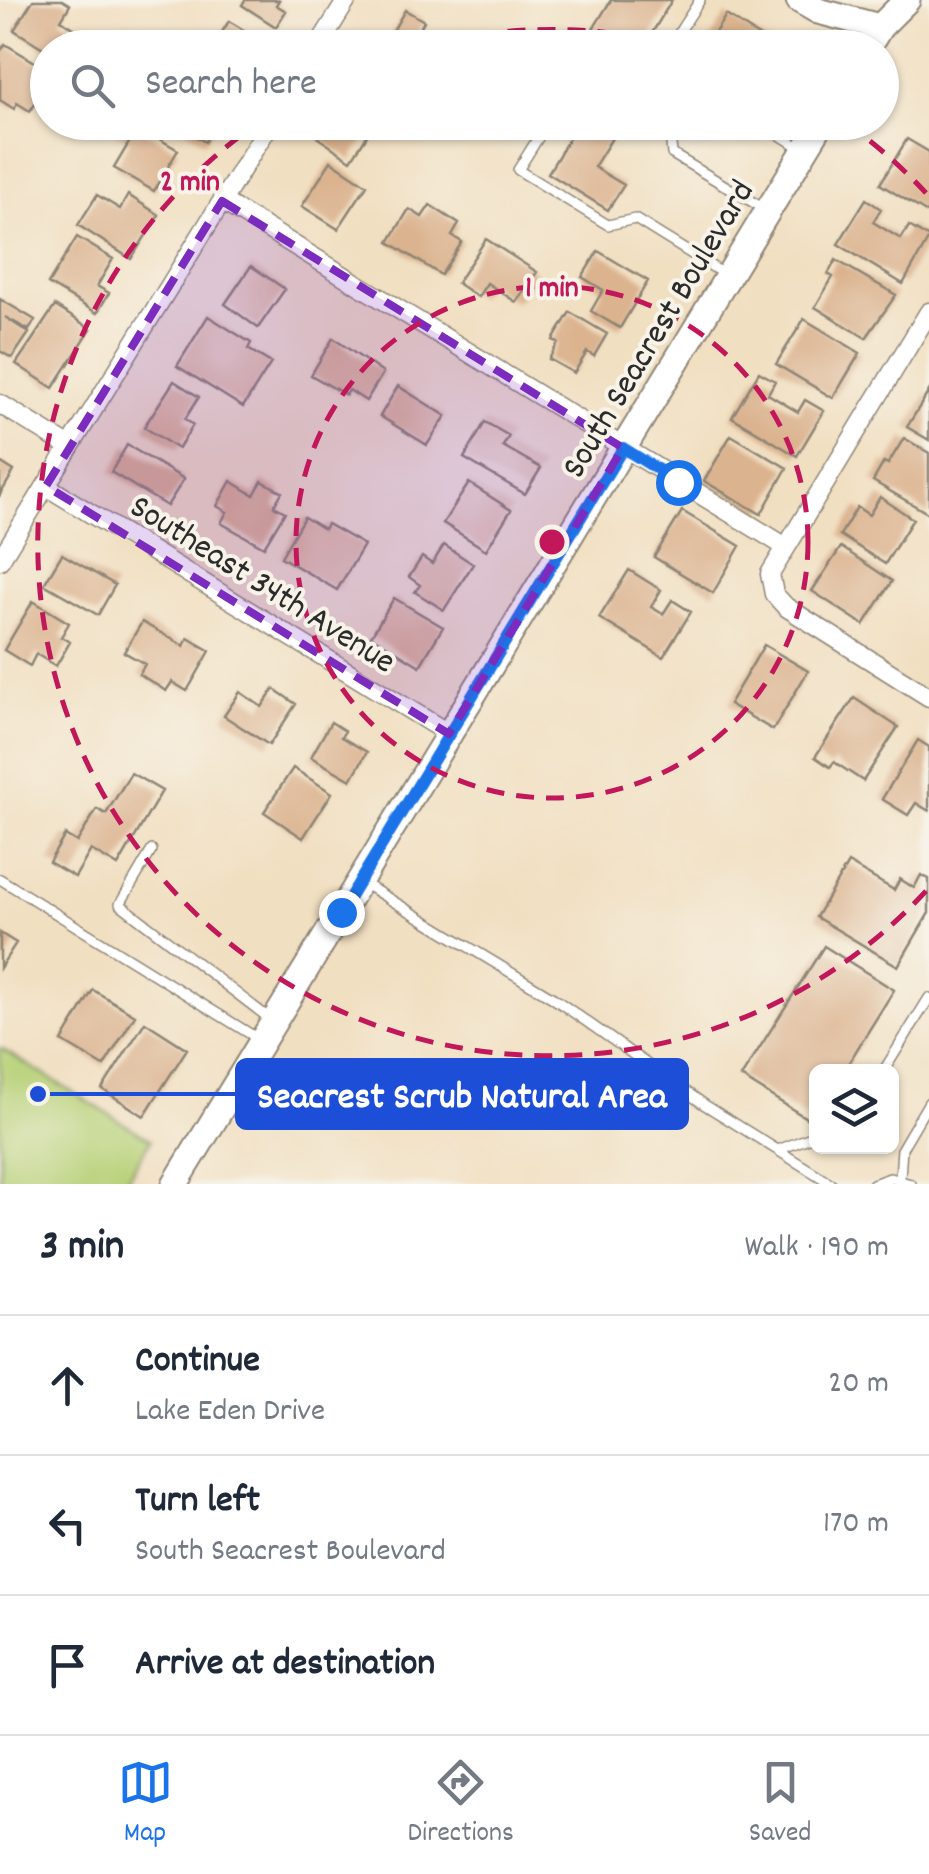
<!DOCTYPE html>
<meta charset="utf-8">
<style>
:root{--surface:#fff;--page:#f2f2f3;--text:#1f2937;--muted:#747a83;--line:#e0e1e3;--accent:#1a73e8}
body{margin:0;font-family:Dekko,sans-serif;background:var(--page);color:var(--text)}
.controls{position:absolute;right:30px;bottom:30px;display:grid;overflow:hidden;border-radius:15px;box-shadow:0 2px 8px #0004}
.controls button{width:90px;height:90px;display:grid;place-items:center;padding:0;border:0;border-bottom:2px solid var(--line);background:var(--surface);color:var(--text);font:50px sans-serif}
.stop{position:absolute;width:30px;height:30px;margin:-22px;border:8px solid #1a73e8;border-radius:50%;background:#fff}
.stop.end{background:#1a73e8;border-color:#fff;box-shadow:0 2px 10px #0008}
.list{margin:0;padding:0;list-style:none}
h2{display:flex;justify-content:space-between;align-items:center;height:130px;margin:0;padding:0 40px;font-size:42px}
h2 small{font-size:32px;font-weight:400;color:var(--muted)}
.list li{display:grid;grid-template-columns:65px 1fr auto;gap:30px;align-items:center;box-sizing:border-box;height:140px;padding:0 40px;border-top:2px solid var(--line)}
.list b{display:block;font-size:38px;white-space:nowrap}
.list p{margin:0;font-size:32px;white-space:nowrap;color:var(--muted)}
.list em{font-size:32px;font-style:normal;color:var(--muted)}
.icon{flex:none;width:55px;height:55px;fill:none;stroke:currentColor;stroke-width:2;stroke-linecap:round;stroke-linejoin:round}
.map{position:relative;flex:none;width:929px;height:1184px;overflow:hidden}
.search{position:absolute;background:var(--surface);box-shadow:0 2px 8px #0004;left:30px;right:30px;top:30px;height:110px;display:flex;align-items:center;gap:25px;box-sizing:border-box;padding:0 35px;border-radius:55px;color:var(--muted);font-size:38px}
.sheet{height:550px;background:var(--surface)}
nav{display:flex;justify-content:space-around;align-items:center;box-sizing:border-box;height:140px;border-top:2px solid var(--line);background:var(--surface);font-size:28px;color:var(--muted)}
nav a{display:grid;justify-items:center;gap:5px}
nav .on{color:var(--accent)}
.map>svg:first-child{display:block}
.green{fill:#b5d075;stroke:#707e50;stroke-width:2.5}
.building{fill:#dbb38f}
.lines{fill:none;stroke-linecap:round;stroke-linejoin:round}
.lane-casing{stroke:#8e8576;stroke-width:12}
.street-casing{stroke:#8e8576;stroke-width:21}
.secondary-casing{stroke:#8e8576;stroke-width:29}
.lane{stroke:#fff;stroke-width:9}
.street{stroke:#fff;stroke-width:18}
.secondary{stroke:#fff;stroke-width:25}
.route{stroke:#1a73e8;stroke-width:12}
.marked{fill:#7b2cbf;fill-opacity:0.2;stroke:#7b2cbf;stroke-width:8;stroke-dasharray:20 12;stroke-linejoin:round}
.ring{fill:none;stroke:#c2185b;stroke-width:5;stroke-dasharray:18 12}
.labels{text-anchor:middle;stroke-width:8;stroke-linejoin:round;paint-order:stroke}
.street-label{font-size:35px;fill:#2b2b2b;stroke:#f7f3e8}
.centre{fill:#c2185b;stroke:#f7f3e8;stroke-width:5}
.ring-label{font-size:30px;text-anchor:middle;font-weight:bold;fill:#c2185b;stroke:#f7f3e8;stroke-width:8;stroke-linejoin:round;paint-order:stroke}
.leader{fill:none;stroke:#1d4ed8;stroke-width:4}
.callout-dot{fill:#1d4ed8;stroke:#f7f3e8;stroke-width:4}
.callout{fill:#1d4ed8;stroke:#1d4ed8;stroke-width:4}
.callout-label{font-size:38px;text-anchor:middle;font-weight:bold;fill:#fff}
</style>
<div class="map">
<svg width="929" height="1184" viewBox="0 0 929 1184">
<rect width="100%" height="100%" fill="#f7f3e8"/>
<filter id="ink" filterUnits="userSpaceOnUse"><feTurbulence type="fractalNoise" baseFrequency=".01" numOctaves="2"/><feDisplacementMap in="SourceGraphic" scale="20" xChannelSelector="R" yChannelSelector="G"/><feConvolveMatrix kernelMatrix="1 2 1 2 8 2 1 2 1" color-interpolation-filters="sRGB"/></filter>
<filter id="wash" filterUnits="userSpaceOnUse"><feTurbulence type="fractalNoise" baseFrequency=".0048" numOctaves="4" result="noise"/><feDisplacementMap in="SourceGraphic" scale="40" xChannelSelector="R" yChannelSelector="G"/><feGaussianBlur stdDeviation="2.25" result="paint"/><feColorMatrix in="noise" values="0 0 0 0 0 0 0 0 0 0 0 0 0 0 0 0 0 1.4 0 .05"/><feComposite in="paint" operator="in"/></filter>
<g filter="url(#wash)">
<rect width="100%" height="100%" fill="#f1dfc1"/>
<path class="green" d="M0,1048L151,1140L124,1184H0Z"/>
<g id="blocks">
<path class="building" d="M33,0H62L70,5L61,20L88,37L81,48H48V51L14,30Z
M245,0H279L276,5L286,11L276,27L242,5Z
M611,0H672L643,48H623L593,29Z
M405,10L424,21L417,34L426,39L421,48H415L391,34Z
M726,15L777,48H705Z
M229,21L273,48H212Z
M5,44L48,70V103L38,98L30,111L17,103L14,109L0,100V52Z
M122,122H130L178,150L154,191L114,168L130,141L115,133Z
M173,122H217L205,142Z
M328,122H376L351,160L318,138Z
M579,122H622L594,167L624,185L608,210L548,173Z
M907,139L929,152V214L880,184Z
M331,161L367,185L338,229L302,206Z
M97,195L120,209L128,195L159,215L131,259L78,225Z
M866,199L881,209L873,222L901,239L909,226L929,238L903,284L838,244Z
M430,205L459,224L452,236L462,242L441,275L389,242L409,209L422,217Z
M77,237L113,259L97,286L109,293L97,313L48,284Z
M486,239L537,272L516,302L487,283L478,297L457,283Z
M598,251L648,281L620,328L591,311L603,290L582,277Z
M836,260L896,295L866,338L815,307L833,277L828,274Z
M251,266L285,289L258,328L225,304Z
M0,299L35,320L29,330L5,317L29,333L12,358L0,351Z
M55,306L91,329L53,388L16,364Z
M570,312L607,334L594,356L587,352L574,373L549,359L558,343L553,340Z
M208,316L251,343L248,349L271,363L243,407L177,366Z
M804,319L860,353L833,398L776,364Z
M333,338L383,373L366,401L349,390L346,395L311,375Z
M759,372L775,381L768,394L798,412L805,400L824,411L797,456L732,417Z
M174,381L199,397L185,419L193,425L178,449L144,427Z
M398,386L446,416L427,445L380,416Z
M929,391V440L907,427Z
M485,422L509,436L503,446L541,468L525,494L464,458Z
M731,435L787,468L761,514L704,481Z
M904,438L929,453V514L873,481L884,462L888,464Z
M127,445L184,479L167,506L111,472Z
M0,462L14,471L0,495Z
M231,481L254,495L262,481L282,492L274,506L285,512L264,547L221,523L227,512L217,506Z
M469,483L511,510L486,550L443,523Z
M880,497L913,519L885,564L840,535L857,507L869,515Z
M682,511L740,546L713,593L654,557Z
M304,517L324,529L327,524L364,545L337,590L281,557Z
M444,545L473,564L444,610L415,592L420,585L409,577L422,557L432,564Z
M841,547L892,581L864,625L812,591Z
M62,554L115,585L98,615L44,584Z
M629,570L661,590L651,607L663,614L672,600L691,612L663,657L599,618Z
M394,598L443,627L420,666L371,636Z
M33,601L69,623L61,637L70,642L56,666L36,654L30,666L4,650Z
M142,622L184,646L188,638L210,651L187,691L172,682L166,691L139,674L145,664L124,652Z
M764,645L808,671L773,730L729,704Z
M274,689L296,704L269,745L224,716L240,692L262,707Z
M854,698L898,727L863,781L834,762L830,767L815,757Z
M331,722L345,731L341,737L367,752L351,780L311,757Z
M918,740L929,747V811L916,803L908,815L882,799Z
M293,768L332,793L303,838L264,812Z
M131,773L162,791L118,866L91,850L75,877L49,862L65,835L77,842L97,809L106,814Z
M848,863L894,890L900,879L914,888L921,875L929,879V913L898,966L816,917Z
M0,933L16,943L0,968Z
M824,946L894,990L843,1072H816V1113L811,1121L741,1077Z
M93,990L135,1015L104,1066L62,1041Z
M145,1022L187,1049L144,1116L102,1089Z"/>
</g>
</g>
<g filter="url(#ink)">
<use href="#blocks" fill-opacity="0" stroke="#8e8576" stroke-width="2.5"/>
<g class="lines">
<defs>
<path id="lane" d="M676,48L680,31L700,0
M548,122L518,170L608,225L635,219L727,276
M669,122L672,154L766,210
M759,122L802,149
M152,850L120,904L270,1019
M0,879L260,1040
M363,883L553,998L705,1105L832,1184
M883,1072L929,998
M778,1150L816,1135
M900,1178L902,1148L929,1102
M873,1184L890,1178L911,1184"/>
<path id="street" d="M317,48L347,0
M222,201L786,547
M929,312L770,574L774,594L786,607L929,697
M0,404L70,447
M46,486L449,734
M0,560L271,122"/>
<path id="secondary" d="M799,0L818,11L880,27
M867,48L880,27L907,0
M175,1184L822,122"/>
</defs>
<use href="#lane" class="lane-casing"/>
<use href="#street" class="street-casing"/>
<use href="#secondary" class="secondary-casing"/>
<use href="#lane" class="lane"/>
<use href="#street" class="street"/>
<use href="#secondary" class="secondary"/>
</g>
</g>
<g class="lines" filter="url(#ink)">
<path class="route" d="M341,912L623,448L678,482"/>
</g>
<path class="marked" d="M222,201L623,448L449,734L46,486Z"/>
<g class="ring">
<circle cx="552" cy="542" r="256"/>
<path d="M926 891A512 512 0 1 1 258 123M419 47A512 512 0 0 1 685 47M846 123A512 512 0 0 1 926 193"/>
</g>
<g class="labels">
<g class="street-label">
<text transform="translate(656 328) rotate(-59)" y="12">South Seacrest Boulevard</text>
<text transform="translate(264 582) rotate(32)" y="12">Southeast 34th Avenue</text>
</g>
</g>
<circle cx="552" cy="542" r="15" class="centre"/>
<g class="ring-label">
<text x="190" y="190">2 min</text>
<text x="552" y="296">1 min</text>
</g>
<path class="leader" d="M38 1094L237 1094"/>
<circle class="callout-dot" cx="38" cy="1094" r="10"/>
<rect class="callout" x="237" y="1060" width="450" height="68" rx="10"/>
<g class="callout-label">
<text x="462" y="1107">Seacrest Scrub Natural Area</text>
</g>
</svg>
<div class="controls">
<button><svg class="icon" aria-label="layers" viewBox="0 0 24 24"><path d="M12 4l9 5-9 5-9-5zM3 14l9 5 9-5"/></svg></button>
</div>
<div class="stop" style="left:678px;top:482px"></div>
<div class="stop end" style="left:341px;top:912px"></div>
<div class="search"><svg class="icon" aria-label="search" viewBox="0 0 24 24"><circle cx="10" cy="10" r="6"/><path d="M15 15l6 6"/></svg>Search here</div>
</div>
<section class="sheet">
<h2>3 min<small>Walk · 190 m</small></h2>
<ul class="list">
<li><svg class="icon" aria-label="ahead" viewBox="0 0 24 24"><path d="M12 20V5M6 11l6-6 6 6"/></svg><div><b>Continue</b><p>Lake Eden Drive</p></div><em>20 m</em></li>
<li><svg class="icon" aria-label="left" viewBox="0 0 24 24"><path d="M17 20v-9H6M10 6l-5 5 5 5"/></svg><div><b>Turn left</b><p>South Seacrest Boulevard</p></div><em>170 m</em></li>
<li><svg class="icon" aria-label="arrive" viewBox="0 0 24 24"><path d="M6 21V4h12l-3 4 3 4H6"/></svg><div><b>Arrive at destination</b></div></li>
</ul>
</section>
<nav>
<a class="on"><svg class="icon" aria-label="map" viewBox="0 0 24 24"><path d="M3 6l6-2 6 2 6-2v14l-6 2-6-2-6 2zM9 4v14M15 6v14"/></svg>Map</a>
<a><svg class="icon" aria-label="directions" viewBox="0 0 24 24"><path d="M12 3l9 9-9 9-9-9zM9 14v-3h6M13 9l2 2-2 2"/></svg>Directions</a>
<a><svg class="icon" aria-label="saved" viewBox="0 0 24 24"><path d="M7 4h10v16l-5-4-5 4z"/></svg>Saved</a>
</nav>
